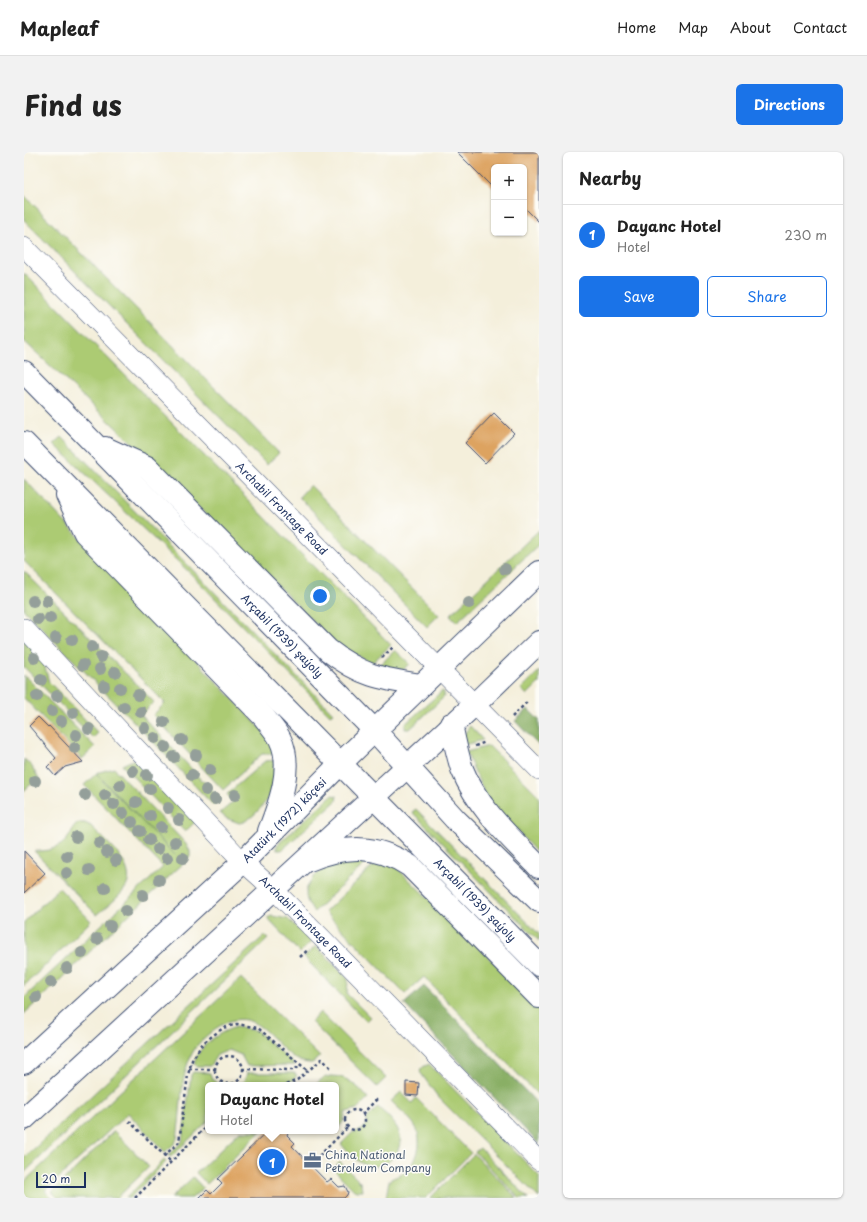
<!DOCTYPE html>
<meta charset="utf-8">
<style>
:root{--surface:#fff;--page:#f2f2f2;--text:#222;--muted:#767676;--line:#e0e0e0;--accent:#1a73e8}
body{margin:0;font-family:"Playpen Sans",sans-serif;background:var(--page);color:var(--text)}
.controls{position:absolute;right:12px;top:12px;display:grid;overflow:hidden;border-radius:6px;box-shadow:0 1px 3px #0004}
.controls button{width:36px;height:36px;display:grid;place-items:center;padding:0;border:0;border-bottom:1px solid var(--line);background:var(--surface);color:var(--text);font:20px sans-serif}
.scale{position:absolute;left:12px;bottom:10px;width:50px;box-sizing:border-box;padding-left:4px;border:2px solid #1b2f5e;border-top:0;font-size:11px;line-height:14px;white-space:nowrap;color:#1b2f5e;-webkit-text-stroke:3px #fdfcf7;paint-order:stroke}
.you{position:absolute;left:296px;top:444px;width:14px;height:14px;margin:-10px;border:3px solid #fff;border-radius:50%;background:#1a73e8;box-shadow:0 0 0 6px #1a73e833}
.badge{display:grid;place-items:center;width:26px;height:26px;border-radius:50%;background:var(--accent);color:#fff;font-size:13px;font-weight:700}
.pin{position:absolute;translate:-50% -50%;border:2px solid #fff;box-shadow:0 1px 4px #0006}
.popup{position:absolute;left:181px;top:930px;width:134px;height:52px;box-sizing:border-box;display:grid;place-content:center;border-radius:6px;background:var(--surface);filter:drop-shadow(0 1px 3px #0005);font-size:13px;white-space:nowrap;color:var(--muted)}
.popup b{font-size:15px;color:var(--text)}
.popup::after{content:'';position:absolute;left:50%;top:100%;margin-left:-8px;border:8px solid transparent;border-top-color:var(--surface)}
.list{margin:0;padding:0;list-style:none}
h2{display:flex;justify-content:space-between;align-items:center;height:52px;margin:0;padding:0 16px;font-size:17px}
h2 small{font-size:13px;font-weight:400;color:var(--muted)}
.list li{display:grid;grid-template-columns:26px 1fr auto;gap:12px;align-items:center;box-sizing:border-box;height:60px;padding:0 16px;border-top:1px solid var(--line)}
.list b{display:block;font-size:15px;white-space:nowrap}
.list p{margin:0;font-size:13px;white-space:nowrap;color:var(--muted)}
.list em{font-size:13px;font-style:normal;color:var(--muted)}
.actions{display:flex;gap:8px;padding:12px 16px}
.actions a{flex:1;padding:9px 0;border:1px solid var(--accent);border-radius:6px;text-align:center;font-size:14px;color:var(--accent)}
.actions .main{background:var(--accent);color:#fff}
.map{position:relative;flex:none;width:515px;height:1046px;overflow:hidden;border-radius:6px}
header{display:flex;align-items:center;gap:24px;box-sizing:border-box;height:56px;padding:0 20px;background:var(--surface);border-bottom:1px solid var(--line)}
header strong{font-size:19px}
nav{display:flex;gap:22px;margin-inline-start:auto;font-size:14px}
.intro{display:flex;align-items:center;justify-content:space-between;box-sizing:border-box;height:96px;padding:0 24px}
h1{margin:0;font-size:28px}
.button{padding:10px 18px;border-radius:6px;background:var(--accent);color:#fff;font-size:14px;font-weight:700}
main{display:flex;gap:24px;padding:0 24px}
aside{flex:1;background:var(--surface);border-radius:6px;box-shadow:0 1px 3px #0004}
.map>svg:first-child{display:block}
.green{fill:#accb73;stroke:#647d68}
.forest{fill:#89af65;stroke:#526f62}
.building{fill:#dda361}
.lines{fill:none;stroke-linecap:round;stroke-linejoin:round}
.minor-casing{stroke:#3c4c71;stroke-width:20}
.major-casing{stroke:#3c4c71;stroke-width:24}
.path{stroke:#3c4c71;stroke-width:2.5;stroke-dasharray:3 3;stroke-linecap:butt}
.minor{stroke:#fff;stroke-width:19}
.major{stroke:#fff;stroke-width:22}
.tree{fill:#949f9a}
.labels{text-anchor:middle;stroke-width:3;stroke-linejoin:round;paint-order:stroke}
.street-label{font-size:11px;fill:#1b2f5e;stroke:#fdfcf7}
.service-label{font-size:11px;fill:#4e5e75;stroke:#fdfcf7;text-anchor:start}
</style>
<header>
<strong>Mapleaf</strong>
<nav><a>Home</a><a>Map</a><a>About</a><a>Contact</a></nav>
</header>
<div class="intro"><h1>Find us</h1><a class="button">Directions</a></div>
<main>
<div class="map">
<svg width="515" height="1046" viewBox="0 0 515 1046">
<rect width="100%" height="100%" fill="#fdfcf7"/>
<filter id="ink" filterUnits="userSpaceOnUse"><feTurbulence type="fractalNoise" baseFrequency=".025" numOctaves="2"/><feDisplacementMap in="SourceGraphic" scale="8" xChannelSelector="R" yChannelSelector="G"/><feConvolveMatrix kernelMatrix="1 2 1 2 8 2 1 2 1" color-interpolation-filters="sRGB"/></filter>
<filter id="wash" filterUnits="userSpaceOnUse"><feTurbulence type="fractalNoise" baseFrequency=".012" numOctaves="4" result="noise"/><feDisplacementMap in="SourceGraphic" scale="16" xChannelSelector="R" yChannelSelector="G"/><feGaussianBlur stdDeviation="0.9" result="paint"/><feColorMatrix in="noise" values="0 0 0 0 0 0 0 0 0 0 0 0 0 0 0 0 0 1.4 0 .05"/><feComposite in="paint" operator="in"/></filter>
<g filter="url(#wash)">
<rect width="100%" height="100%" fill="#f4efdb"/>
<path class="green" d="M0,43L255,301L243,313L0,68Z
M0,121L367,493L348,511L313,493L137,318L0,189Z
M38,285L309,561L306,563L167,422L30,292Z
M0,327L244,584L250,602H238L199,638L129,563L141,551L0,409Z
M286,333L415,463L403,475L275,345Z
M515,378V392L433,470L426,463Z
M0,419L130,550L117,563L196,647L189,653L116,576L0,458Z
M0,487L18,505L25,530L74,581L69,586L0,515Z
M371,498L386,512L379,518L355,514Z
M515,519V531L503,543L497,537Z
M0,523L71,595L58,607L0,546Z
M418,539L420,540V545L386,577H381V572Z
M446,574L459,588L440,593V582Z
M465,594L515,644V703L463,647L442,600Z
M113,606L172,669L161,680L98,613Z
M0,607L7,613L16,629L6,633L0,639Z
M252,608C252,617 252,631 248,639C243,650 227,670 215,671L202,666L196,661L209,650L203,642L241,609Z
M90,616L162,692L166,699V705L0,862V846L139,715L60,633L72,622L151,703L72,621Z
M308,643L313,644L312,649L258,698H253V693Z
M392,657L515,782V789L388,660Z
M55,671H61L67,674C80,688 114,714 102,735C96,745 82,755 73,763L10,699C25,700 40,695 47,681C49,676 50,674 55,671Z
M322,706H347L290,760C267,733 299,715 322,706Z
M356,707L371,714L515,854V944L400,825L381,842L301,760Z
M35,736L67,769L0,834V770Z
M248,764L264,767L287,790L276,801L243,766Z
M240,784L244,787L0,1021V1006Z
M292,794L324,827L323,842L346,865L342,869L280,805Z
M217,826L296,905L288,911C249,913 238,830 178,888C157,909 158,943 155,971C154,976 154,985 152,989C150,993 144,997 141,1000L104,961L21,1039L28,1046H0V1030Z
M296,860L362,926L353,935L287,870Z
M212,875L233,879L271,913L223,914L217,903L205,898L193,903L186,914H173L170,912C174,894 195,880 212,875Z
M405,912L515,1024V1046L414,945L396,920L397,916Z
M169,920L186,921L188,927L195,933H184V969L147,1005L144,1003L158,990L167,923Z
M223,921H270L273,923C267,937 228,933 215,933L221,927Z
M307,924C324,924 333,934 344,946L333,957L322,960L319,970L312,978V933H291L299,926Z
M377,940L388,951L392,946L447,1001L402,1046H362L365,1028C371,1025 377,1023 382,1019C395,1009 400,985 389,971C383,963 374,956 367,949Z
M354,955C362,963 374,972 376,984C379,1005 355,1022 337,1011C329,1006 323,999 317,992L329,980C338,980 343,975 343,966Z
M90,979L125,1015L93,1046H34L28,1040Z
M216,979H237L183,1032L172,1021Z
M456,996L504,1046H495L451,1000Z
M450,1002L493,1046H406Z
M140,1008L142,1010L106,1046H102Z
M316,1010L337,1031L338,1039H333L330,1038L309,1017Z
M169,1025L179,1036L168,1046H147Z"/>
<path class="forest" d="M504,557L515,568V594L491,569Z
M400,834L515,953V992L380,852Z"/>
<g id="blocks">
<path class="building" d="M433,0H515V70L500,55V15H470V37Z
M470,261L490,281L461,311L441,291Z
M14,565L24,575L25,574L59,610L41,615L31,624L23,615L32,606L5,574Z
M0,699L21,721L0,741Z
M382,930L395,931L394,944L382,943Z
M244,979H265L263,983L271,991L268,994L303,1030L307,1027L315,1035L321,1034L324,1040L323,1043L320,1046H175L183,1038L187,1042L198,1031L194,1027Z"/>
</g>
</g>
<g filter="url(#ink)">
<use href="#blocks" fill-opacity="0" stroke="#3c4c71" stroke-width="1"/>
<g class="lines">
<defs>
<g id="minor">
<path id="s1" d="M0,95L515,618"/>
<path id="s2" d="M0,476L219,710L249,737L297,785L515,1009"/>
</g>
<g id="major">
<path id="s3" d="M0,220L351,579L431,667L515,749"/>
<path id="s4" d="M0,291L515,813"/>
<path d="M81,296L123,315L304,498C337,524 358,527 397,533"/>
<path d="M43,343L61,381L240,565C245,572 252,579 256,587C270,615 255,653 245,679"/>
<path d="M427,572C430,587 433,602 438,617C454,657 486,685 515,715"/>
<path d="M285,708C322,693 352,692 386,714L515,845"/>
<path id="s5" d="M0,911L219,710L316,612L515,420"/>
<path d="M0,967L450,553L515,490"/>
</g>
</defs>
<use href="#minor" class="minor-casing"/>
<use href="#major" class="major-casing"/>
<path class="path" d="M358,506L370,494
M488,565L503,550
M451,594L462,590
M276,805L285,797
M191 918a14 14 0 1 1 28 0a14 14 0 1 1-28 0Z
M165,917H191
M218,917L269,918L277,914
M262,933L273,928L298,907L307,916
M321 968a10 10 0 1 1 20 0a10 10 0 1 1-20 0Z
M338,962L354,946
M105,969L147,1010
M140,1004L155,990L164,923L168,908L179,891L199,876L213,872L234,876L284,919
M291,1008L324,975
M111,1046L184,973"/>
<use href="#minor" class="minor"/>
<use href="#major" class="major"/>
</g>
<g class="tree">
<circle cx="481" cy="417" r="6"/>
<circle cx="9" cy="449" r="6"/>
<circle cx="23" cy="449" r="6"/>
<circle cx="445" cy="451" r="6"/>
<circle cx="26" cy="466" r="6"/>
<circle cx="14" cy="467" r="6"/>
<circle cx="32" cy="486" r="6"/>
<circle cx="48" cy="488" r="6"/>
<circle cx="68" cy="495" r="6"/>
<circle cx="77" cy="505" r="6"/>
<circle cx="10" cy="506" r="6"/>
<circle cx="59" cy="513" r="6"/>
<circle cx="76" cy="517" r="6"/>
<circle cx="91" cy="520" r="6"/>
<circle cx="17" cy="528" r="6"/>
<circle cx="80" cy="534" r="6"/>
<circle cx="96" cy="536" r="6"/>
<circle cx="114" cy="543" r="6"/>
<circle cx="13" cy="544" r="6"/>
<circle cx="33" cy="544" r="6"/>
<circle cx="100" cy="555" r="6"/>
<circle cx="28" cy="559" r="6"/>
<circle cx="117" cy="560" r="6"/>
<circle cx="49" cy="561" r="6"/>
<circle cx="37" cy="569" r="6"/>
<circle cx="140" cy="570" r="6"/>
<circle cx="121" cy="576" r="6"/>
<circle cx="65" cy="577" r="6"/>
<circle cx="52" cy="583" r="6"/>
<circle cx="131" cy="586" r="6"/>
<circle cx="158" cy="588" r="6"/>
<circle cx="141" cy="595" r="6"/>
<circle cx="51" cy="596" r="6"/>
<circle cx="172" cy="603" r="6"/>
<circle cx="150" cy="605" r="6"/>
<circle cx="186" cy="618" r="6"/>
<circle cx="109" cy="619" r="6"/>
<circle cx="123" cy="623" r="6"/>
<circle cx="168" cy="623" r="6"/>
<circle cx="11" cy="629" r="6"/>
<circle cx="96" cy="633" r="6"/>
<circle cx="126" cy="637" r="6"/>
<circle cx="182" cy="638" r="6"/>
<circle cx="61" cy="643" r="6"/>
<circle cx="81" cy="643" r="6"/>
<circle cx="211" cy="643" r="6"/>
<circle cx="191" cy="647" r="6"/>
<circle cx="112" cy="650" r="6"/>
<circle cx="90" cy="652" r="6"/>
<circle cx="144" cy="656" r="6"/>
<circle cx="99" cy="661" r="6"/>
<circle cx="126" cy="664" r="6"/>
<circle cx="155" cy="668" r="6"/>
<circle cx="108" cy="670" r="6"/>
<circle cx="137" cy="675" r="6"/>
<circle cx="116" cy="679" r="6"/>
<circle cx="52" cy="685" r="6"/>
<circle cx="125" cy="688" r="6"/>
<circle cx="151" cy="690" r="6"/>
<circle cx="75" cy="691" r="6"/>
<circle cx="134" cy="697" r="6"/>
<circle cx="83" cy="700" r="6"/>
<circle cx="43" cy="704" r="6"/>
<circle cx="143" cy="706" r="6"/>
<circle cx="159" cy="706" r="6"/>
<circle cx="92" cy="708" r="6"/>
<circle cx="65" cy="718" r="6"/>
<circle cx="43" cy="721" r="6"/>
<circle cx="135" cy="728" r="6"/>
<circle cx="81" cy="736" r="6"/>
<circle cx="119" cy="743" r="6"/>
<circle cx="102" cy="759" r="6"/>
<circle cx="86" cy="774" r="6"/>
<circle cx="73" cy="787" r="6"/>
<circle cx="58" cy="801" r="6"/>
<circle cx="43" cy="816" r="6"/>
<circle cx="27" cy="830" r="6"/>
<circle cx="12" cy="845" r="6"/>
</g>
</g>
<defs>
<symbol id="office-bare" viewBox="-9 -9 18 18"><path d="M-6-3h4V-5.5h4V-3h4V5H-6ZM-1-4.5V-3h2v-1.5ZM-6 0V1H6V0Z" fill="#5c6f8a" stroke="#fdfcf7" stroke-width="2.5" paint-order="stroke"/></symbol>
</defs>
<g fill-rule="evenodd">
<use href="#office-bare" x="276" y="996" width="25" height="25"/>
</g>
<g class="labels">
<g class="street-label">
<text dy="4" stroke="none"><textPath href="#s1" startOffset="367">Archabil Frontage Road</textPath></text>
<text dy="4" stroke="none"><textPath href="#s3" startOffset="369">Arçabil (1939) şaýoly</textPath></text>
<text dy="4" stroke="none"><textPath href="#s5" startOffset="356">Atatürk (1972) köçesi</textPath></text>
<text dy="4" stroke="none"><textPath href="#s4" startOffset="642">Arçabil (1939) şaýoly</textPath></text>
<text dy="4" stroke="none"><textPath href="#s2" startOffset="407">Archabil Frontage Road</textPath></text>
</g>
<g class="service-label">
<text x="301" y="1007">China National<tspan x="301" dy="13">Petroleum Company</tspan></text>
</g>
</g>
</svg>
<div class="controls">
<button>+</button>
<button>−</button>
</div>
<div class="scale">20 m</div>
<div class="you"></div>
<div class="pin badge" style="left:248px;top:1010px">1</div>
<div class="popup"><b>Dayanc Hotel</b>Hotel</div>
</div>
<aside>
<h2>Nearby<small></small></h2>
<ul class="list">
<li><span class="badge">1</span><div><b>Dayanc Hotel</b><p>Hotel</p></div><em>230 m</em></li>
</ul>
<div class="actions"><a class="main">Save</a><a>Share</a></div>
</aside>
</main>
